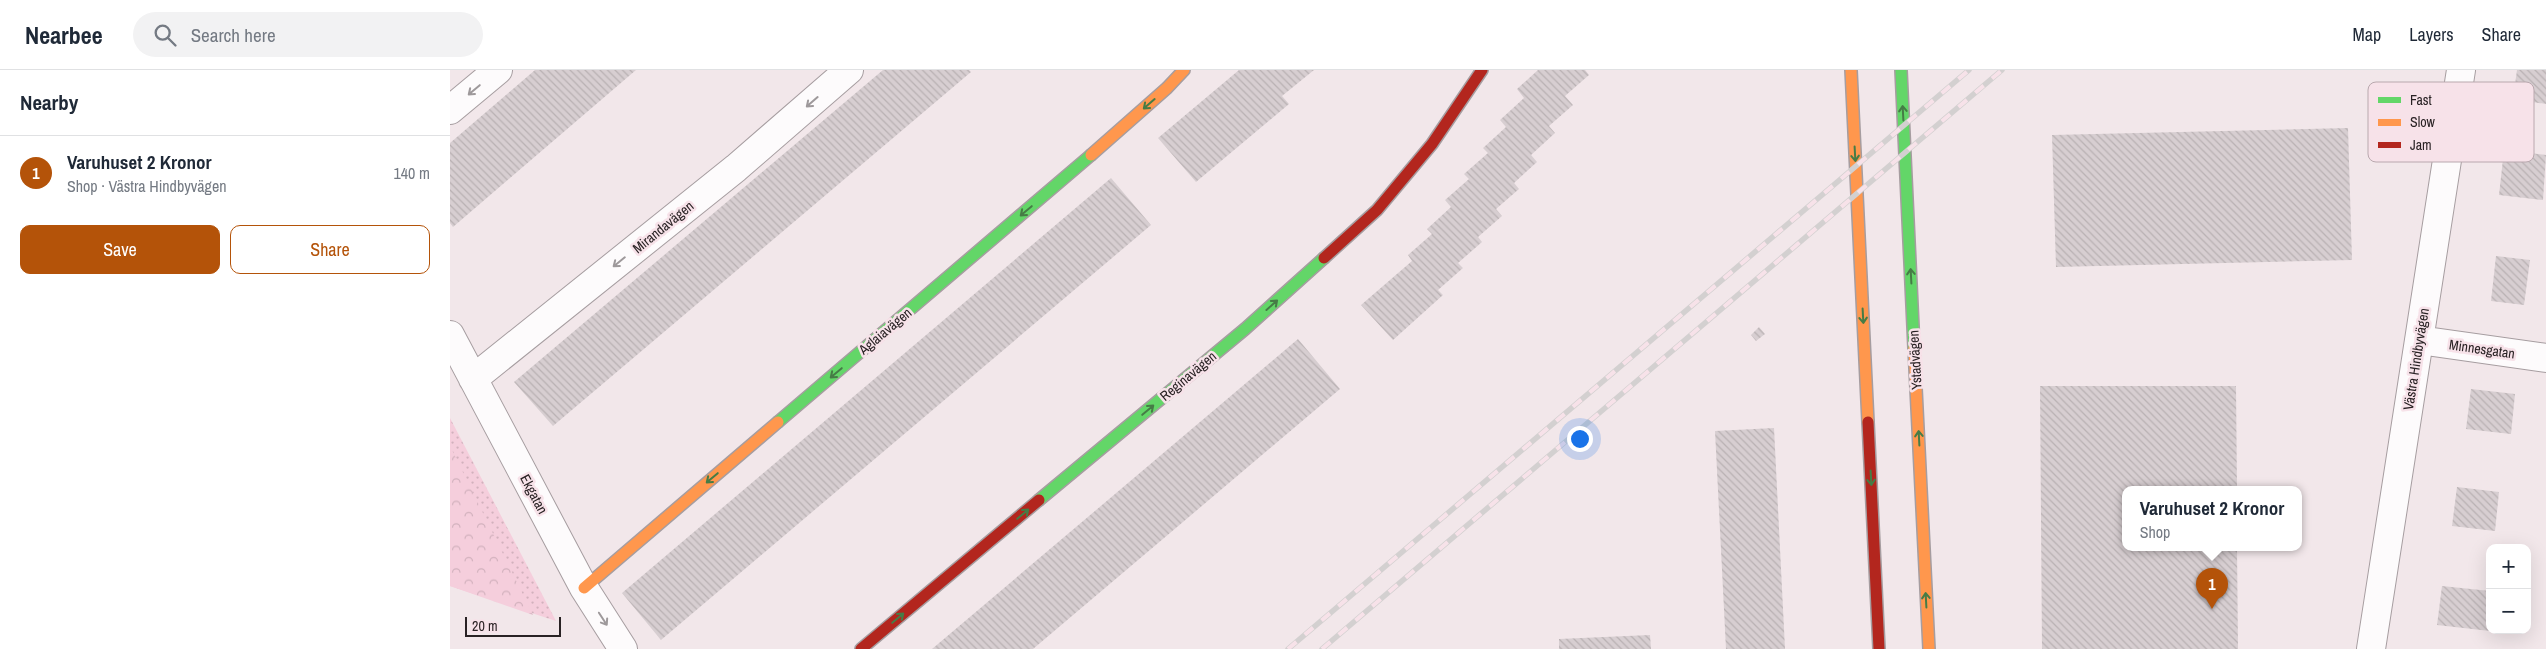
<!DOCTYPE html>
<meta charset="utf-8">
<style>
:root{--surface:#fff;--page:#f2f2f3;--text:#1f2937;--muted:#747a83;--line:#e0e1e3;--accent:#b45309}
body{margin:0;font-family:"Archivo Narrow",sans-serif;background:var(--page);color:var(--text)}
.controls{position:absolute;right:15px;bottom:15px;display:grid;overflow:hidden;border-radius:10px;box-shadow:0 5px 20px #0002}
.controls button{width:45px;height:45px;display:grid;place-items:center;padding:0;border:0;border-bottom:1px solid var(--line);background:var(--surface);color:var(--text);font:25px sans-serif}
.scale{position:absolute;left:15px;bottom:12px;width:96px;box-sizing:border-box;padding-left:5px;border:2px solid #292224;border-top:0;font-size:14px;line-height:18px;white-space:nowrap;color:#292224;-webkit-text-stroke:4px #f7e2e9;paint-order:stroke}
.you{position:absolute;left:1129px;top:368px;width:18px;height:18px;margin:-12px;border:4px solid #fff;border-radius:50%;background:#1a73e8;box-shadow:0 0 0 8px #1a73e833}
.badge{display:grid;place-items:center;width:32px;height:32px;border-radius:50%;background:var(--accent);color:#fff;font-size:16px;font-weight:700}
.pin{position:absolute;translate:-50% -41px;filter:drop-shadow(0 1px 2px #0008)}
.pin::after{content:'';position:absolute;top:26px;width:18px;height:15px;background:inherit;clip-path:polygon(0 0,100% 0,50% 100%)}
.popup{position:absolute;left:1672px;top:416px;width:180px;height:65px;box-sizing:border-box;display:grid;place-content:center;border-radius:10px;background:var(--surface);filter:drop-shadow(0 1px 4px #0005);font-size:16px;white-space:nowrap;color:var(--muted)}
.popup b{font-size:19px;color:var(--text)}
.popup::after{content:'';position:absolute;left:50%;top:100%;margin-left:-10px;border:10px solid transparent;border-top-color:var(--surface)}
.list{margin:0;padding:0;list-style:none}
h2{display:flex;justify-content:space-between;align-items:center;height:65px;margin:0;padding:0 20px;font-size:21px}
h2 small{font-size:16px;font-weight:400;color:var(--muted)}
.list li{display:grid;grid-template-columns:32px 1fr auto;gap:15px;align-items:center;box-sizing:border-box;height:75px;padding:0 20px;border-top:1px solid var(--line)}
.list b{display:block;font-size:19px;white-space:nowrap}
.list p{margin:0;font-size:16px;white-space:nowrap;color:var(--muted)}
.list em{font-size:16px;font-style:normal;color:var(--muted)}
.actions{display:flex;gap:10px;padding:15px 20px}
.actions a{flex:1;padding:11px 0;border:1px solid var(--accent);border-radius:10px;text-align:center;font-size:18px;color:var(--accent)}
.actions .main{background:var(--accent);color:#fff}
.icon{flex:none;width:28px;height:28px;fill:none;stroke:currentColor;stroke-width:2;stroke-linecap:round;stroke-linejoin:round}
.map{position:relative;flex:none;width:2096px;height:579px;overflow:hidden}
header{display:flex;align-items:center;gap:30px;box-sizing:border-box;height:70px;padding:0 25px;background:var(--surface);border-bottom:1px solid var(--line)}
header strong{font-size:24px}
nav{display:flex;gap:28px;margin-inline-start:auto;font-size:18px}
.search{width:350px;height:45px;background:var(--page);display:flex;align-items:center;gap:12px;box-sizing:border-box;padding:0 18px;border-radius:28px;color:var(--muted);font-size:19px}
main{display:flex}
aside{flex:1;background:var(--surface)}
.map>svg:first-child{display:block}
.grass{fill:url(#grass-dots)}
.forest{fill:url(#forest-crowns)}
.building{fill:url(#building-back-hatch)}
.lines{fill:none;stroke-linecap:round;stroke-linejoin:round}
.street-casing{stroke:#a69da0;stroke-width:30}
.fast-casing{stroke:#a69da0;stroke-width:14}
.slow-casing{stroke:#a69da0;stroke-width:14}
.jam-casing{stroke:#a69da0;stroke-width:14}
.street{stroke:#fdfbfc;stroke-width:28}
.fast{stroke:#63d668;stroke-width:11}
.slow{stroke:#ff974d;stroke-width:11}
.jam{stroke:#b3261e;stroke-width:11}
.rail-casing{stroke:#d3d0d0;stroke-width:5.5}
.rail{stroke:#f7e2e9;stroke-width:4;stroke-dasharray:11;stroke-linecap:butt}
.oneway{stroke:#9e999b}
.oneway2{stroke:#467c46}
.labels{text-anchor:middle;stroke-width:5;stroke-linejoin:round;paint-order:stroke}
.street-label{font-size:14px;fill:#292224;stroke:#f7e2e9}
.key{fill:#f7e2e9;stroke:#b9a8ae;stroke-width:1}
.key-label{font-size:14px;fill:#292224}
</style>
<header>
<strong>Nearbee</strong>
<div class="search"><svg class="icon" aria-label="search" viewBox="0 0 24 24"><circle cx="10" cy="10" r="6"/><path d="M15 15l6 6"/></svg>Search here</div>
<nav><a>Map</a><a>Layers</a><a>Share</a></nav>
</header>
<main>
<aside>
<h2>Nearby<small></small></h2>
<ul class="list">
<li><span class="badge">1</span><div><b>Varuhuset 2 Kronor</b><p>Shop · Västra Hindbyvägen</p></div><em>140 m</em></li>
</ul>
<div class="actions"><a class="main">Save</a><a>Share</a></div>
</aside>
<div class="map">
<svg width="2096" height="579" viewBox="0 0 2096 579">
<defs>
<pattern id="grass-dots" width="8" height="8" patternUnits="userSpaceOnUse" patternTransform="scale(1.25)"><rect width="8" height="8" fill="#f5cedc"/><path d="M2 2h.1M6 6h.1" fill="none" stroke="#d2b1bd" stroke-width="1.8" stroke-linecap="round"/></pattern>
<pattern id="forest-crowns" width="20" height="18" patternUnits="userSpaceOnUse" patternTransform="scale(1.25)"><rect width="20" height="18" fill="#f5cedc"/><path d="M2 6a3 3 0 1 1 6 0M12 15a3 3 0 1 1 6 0" fill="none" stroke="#d2b1bd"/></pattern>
<pattern id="building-back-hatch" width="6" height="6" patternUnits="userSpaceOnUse" patternTransform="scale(1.25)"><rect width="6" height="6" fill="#d7ced1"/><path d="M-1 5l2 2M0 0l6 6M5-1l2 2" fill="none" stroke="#b9b1b3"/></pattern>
</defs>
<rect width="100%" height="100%" fill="#f2e7ea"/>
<path class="grass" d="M0,348L106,551L0,516Z"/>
<path class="forest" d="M0,376L83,545L0,516Z"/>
<path class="building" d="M85,0H186L3,157L0,153V73Z
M433,0H519L521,2L103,356L64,312Z
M789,0H864L832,26L839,34L746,112L708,68Z
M1088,0H1135L1139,5L1115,26L1123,35L1099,56L1105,63L1081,85L1087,92L1064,113L1069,119L1046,139L1052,146L1028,167L1032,172L1008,193L1013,198L988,220L993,225L943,270L911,235L962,191L958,185L982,164L977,159L1001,137L995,130L1019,109L1014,104L1038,83L1033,78L1056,57L1050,50L1074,28L1067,19Z
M2067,0H2096V34L2063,29Z
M1898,58L1902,190L1606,197L1602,65Z
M2054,80L2096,85L2093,130L2049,125Z
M661,108L701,155L211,570L172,523Z
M2046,186L2080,190L2074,235L2041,231Z
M1309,257L1315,264L1306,271L1301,265Z
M848,269L890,319L583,579H482Z
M1590,316H1786L1787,420H1676V478H1787L1788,579H1592Z
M2021,319L2065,324L2061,364L2016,359Z
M1324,358L1335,579H1276L1265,361Z
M2007,417L2049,422L2045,461L2002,456Z
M1992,516L2040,521V561L1987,555Z
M1200,565L1201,579H1109V569Z"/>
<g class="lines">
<defs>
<path id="street" d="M0,40L48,0
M0,265L134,518L173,579
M1969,270L2096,288
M23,309L286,98L399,0
M1921,579L2011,0"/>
<path id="fast" d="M1451,0L1464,278
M328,352L641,85
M589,430L795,259L874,188"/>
<path id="slow" d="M1401,0L1418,352
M641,85L717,18L734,0
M1464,278L1479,579
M134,518L328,352"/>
<path id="jam" d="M874,188L927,140L982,74L1032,0
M1418,352L1429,579
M411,579L589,430"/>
</defs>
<use href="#street" class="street-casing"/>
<use href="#fast" class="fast-casing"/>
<use href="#slow" class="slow-casing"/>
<use href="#jam" class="jam-casing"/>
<use href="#street" class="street"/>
<use href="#fast" class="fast"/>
<use href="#slow" class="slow"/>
<use href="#jam" class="jam"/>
<defs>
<path id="rail" d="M838,579L1519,0
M872,579L1552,0"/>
</defs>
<use href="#rail" class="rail-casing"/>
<use href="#rail" class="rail"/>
</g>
<defs><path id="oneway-shaft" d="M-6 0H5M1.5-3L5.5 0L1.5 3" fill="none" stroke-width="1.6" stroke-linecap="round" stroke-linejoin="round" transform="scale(1.25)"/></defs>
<g class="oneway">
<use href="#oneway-shaft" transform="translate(24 20) rotate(140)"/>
<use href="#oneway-shaft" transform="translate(362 32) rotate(139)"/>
<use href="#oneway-shaft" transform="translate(169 192) rotate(141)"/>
<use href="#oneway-shaft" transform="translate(153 549) rotate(57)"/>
</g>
<g class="oneway2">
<use href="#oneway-shaft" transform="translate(699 34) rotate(139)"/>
<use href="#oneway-shaft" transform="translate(1453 43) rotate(-93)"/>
<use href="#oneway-shaft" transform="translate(1405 84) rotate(87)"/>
<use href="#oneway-shaft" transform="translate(576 141) rotate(140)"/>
<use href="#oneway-shaft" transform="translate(1461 206) rotate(-93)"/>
<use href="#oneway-shaft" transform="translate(822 235) rotate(-42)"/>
<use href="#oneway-shaft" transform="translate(1413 246) rotate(87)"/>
<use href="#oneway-shaft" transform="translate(386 303) rotate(140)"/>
<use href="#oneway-shaft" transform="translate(698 340) rotate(-40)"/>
<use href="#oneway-shaft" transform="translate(1469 368) rotate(-93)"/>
<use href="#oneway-shaft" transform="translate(262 408) rotate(140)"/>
<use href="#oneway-shaft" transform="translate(1421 408) rotate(87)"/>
<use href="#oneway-shaft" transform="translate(573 444) rotate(-40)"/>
<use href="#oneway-shaft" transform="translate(1476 530) rotate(-93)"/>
<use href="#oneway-shaft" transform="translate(448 548) rotate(-40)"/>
</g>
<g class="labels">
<g class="street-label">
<text transform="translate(213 157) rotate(-39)" y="5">Mirandavägen</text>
<text transform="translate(435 261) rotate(-40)" y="5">Aglaiavägen</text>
<text transform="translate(2032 279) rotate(8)" y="5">Minnesgatan</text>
<text transform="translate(1966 289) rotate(-81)" y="5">Västra Hindbyvägen</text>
<text transform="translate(1465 290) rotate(-93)" y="5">Ystadvägen</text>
<text transform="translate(738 306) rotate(-40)" y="5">Reginavägen</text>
<text transform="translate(84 424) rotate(62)" y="5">Ekgatan</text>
</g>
</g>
<rect x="1918" y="12" width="166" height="80" rx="8" class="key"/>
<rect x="1928" y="27" width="23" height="6" fill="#63d668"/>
<rect x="1928" y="49" width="23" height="7" fill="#ff974d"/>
<rect x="1928" y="72" width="23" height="6" fill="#b3261e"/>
<g class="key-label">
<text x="1960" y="35">Fast</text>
<text x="1960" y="57">Slow</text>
<text x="1960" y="80">Jam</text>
</g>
</svg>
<div class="controls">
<button>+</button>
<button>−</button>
</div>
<div class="scale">20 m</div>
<div class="you"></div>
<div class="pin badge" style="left:1762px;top:539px">1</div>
<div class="popup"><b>Varuhuset 2 Kronor</b>Shop</div>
</div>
</main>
